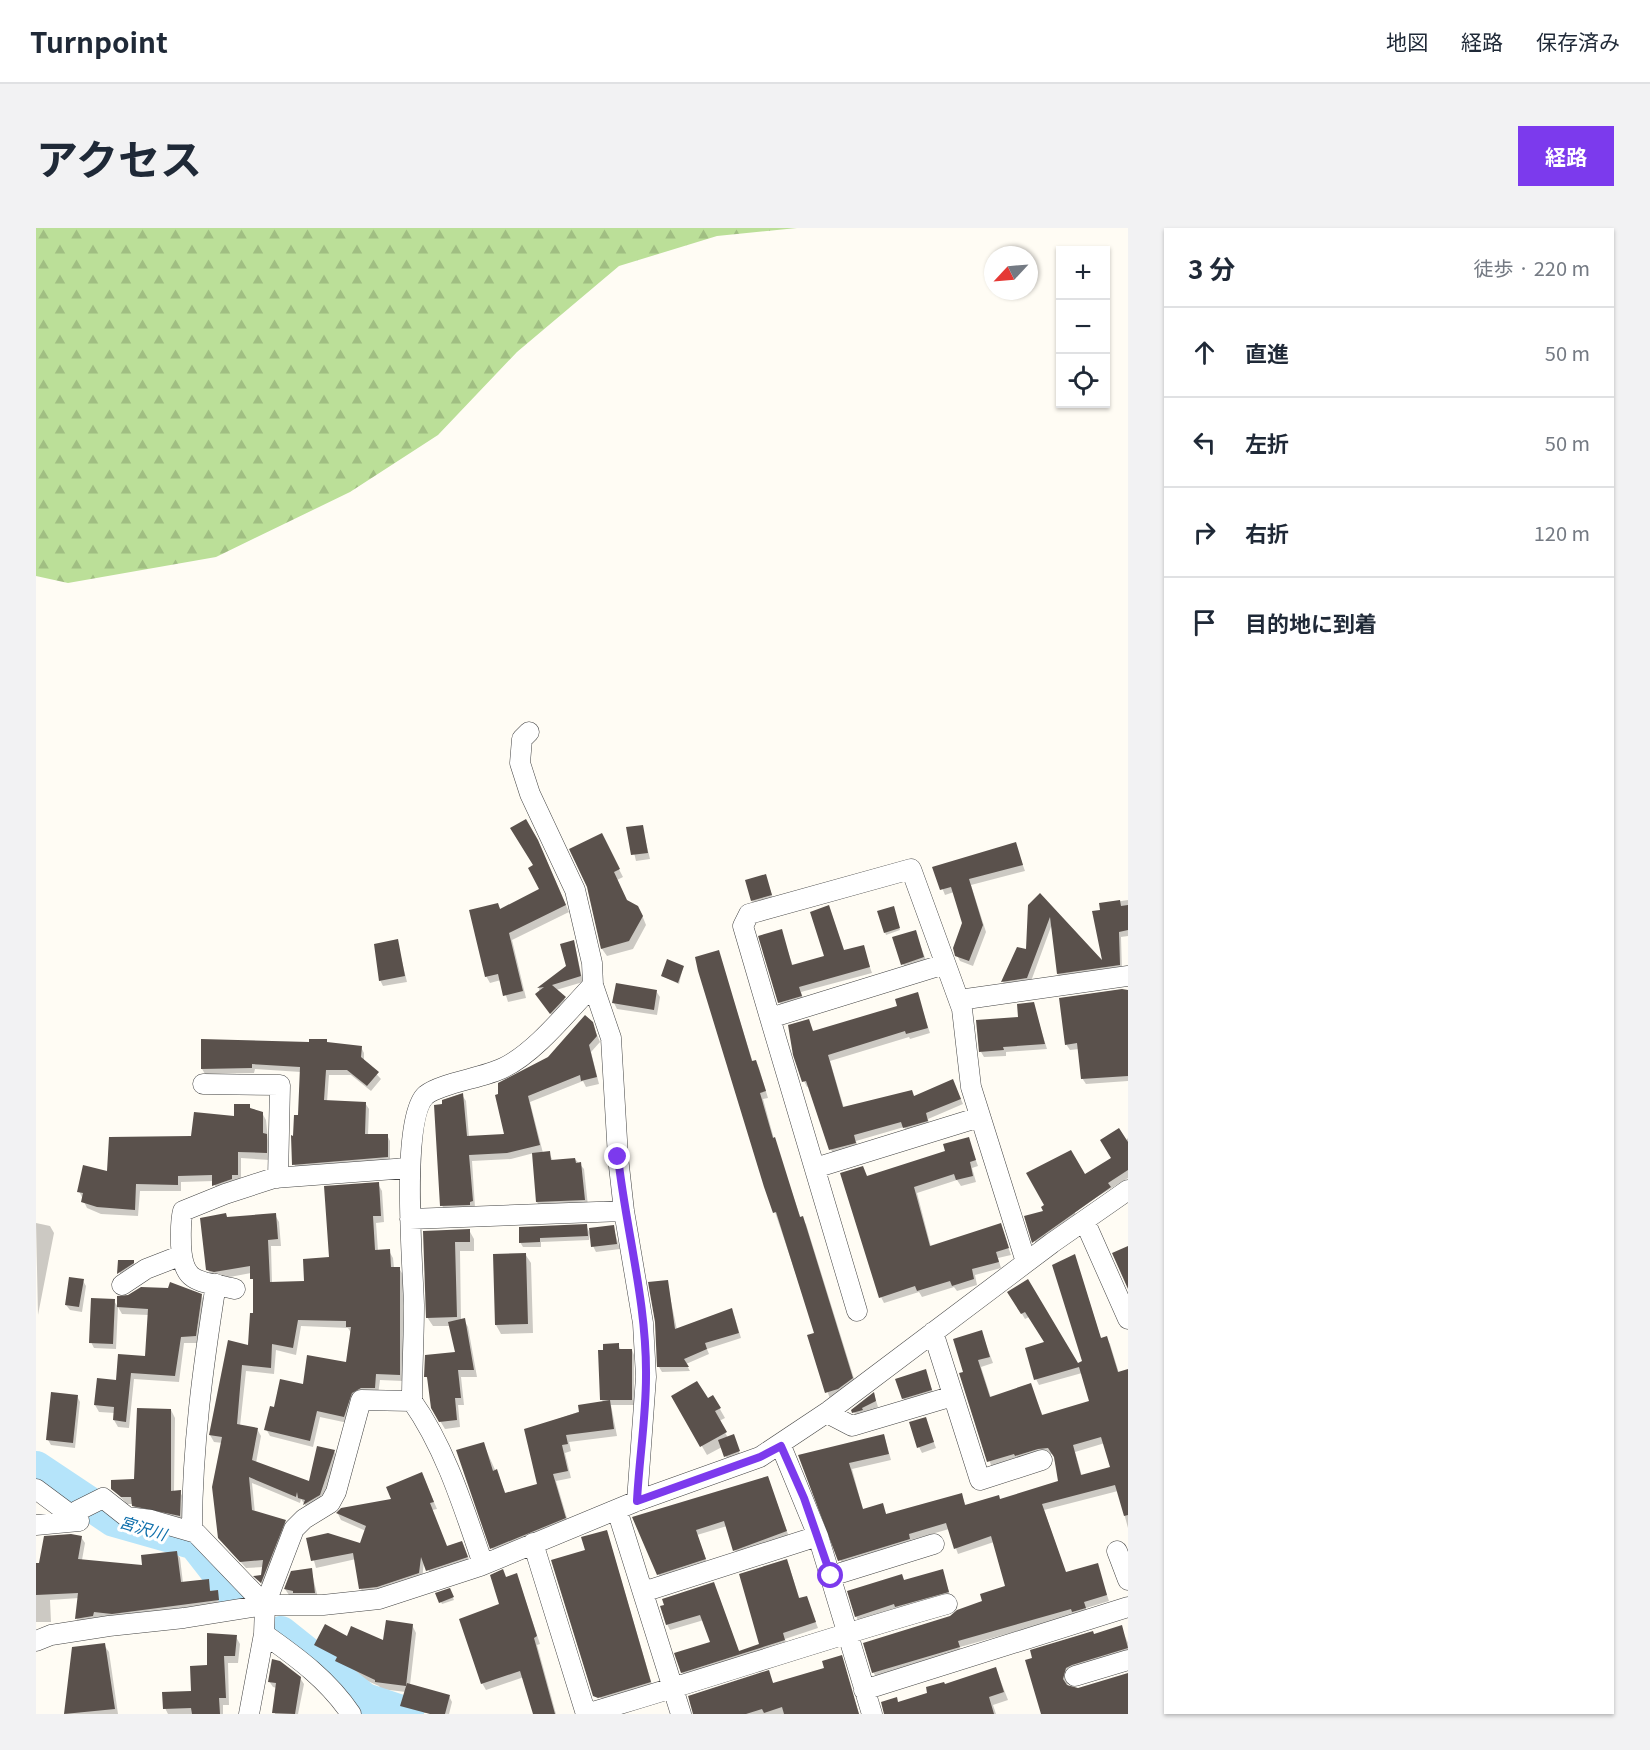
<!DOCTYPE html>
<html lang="ja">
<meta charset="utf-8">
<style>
:root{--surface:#fff;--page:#f2f2f3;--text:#1f2937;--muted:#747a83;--line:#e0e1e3;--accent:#7c3aed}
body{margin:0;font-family:Georgia,"Noto Sans JP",serif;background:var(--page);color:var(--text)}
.controls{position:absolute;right:18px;top:18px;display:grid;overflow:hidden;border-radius:0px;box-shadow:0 2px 4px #0004}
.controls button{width:54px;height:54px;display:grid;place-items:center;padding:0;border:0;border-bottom:2px solid var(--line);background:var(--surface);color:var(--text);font:30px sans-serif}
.compass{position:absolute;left:948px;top:18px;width:54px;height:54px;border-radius:50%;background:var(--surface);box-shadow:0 2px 4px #0004;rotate:244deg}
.stop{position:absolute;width:18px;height:18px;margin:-14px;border:4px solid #7c3aed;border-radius:50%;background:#fff}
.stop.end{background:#7c3aed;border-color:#fff;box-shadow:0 2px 6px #0008}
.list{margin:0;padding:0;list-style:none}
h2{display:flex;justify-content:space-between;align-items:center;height:78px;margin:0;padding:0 24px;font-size:26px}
h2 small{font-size:20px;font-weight:400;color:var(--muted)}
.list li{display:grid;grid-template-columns:39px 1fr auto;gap:18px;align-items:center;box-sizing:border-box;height:90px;padding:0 24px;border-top:2px solid var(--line)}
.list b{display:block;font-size:22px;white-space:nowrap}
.list em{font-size:20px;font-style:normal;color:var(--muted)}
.icon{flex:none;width:33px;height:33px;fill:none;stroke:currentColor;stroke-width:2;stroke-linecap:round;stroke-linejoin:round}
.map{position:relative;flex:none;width:1092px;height:1486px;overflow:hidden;border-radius:0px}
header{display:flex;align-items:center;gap:36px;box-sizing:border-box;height:84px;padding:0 30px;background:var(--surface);border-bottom:2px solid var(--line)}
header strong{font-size:28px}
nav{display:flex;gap:33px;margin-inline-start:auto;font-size:21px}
.intro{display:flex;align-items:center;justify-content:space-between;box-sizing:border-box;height:144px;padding:0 36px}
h1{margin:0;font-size:42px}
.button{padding:15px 27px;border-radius:0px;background:var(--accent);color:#fff;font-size:21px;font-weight:700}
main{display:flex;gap:36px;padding:0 36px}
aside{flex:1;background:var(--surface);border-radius:0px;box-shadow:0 2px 4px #0004}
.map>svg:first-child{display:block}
.forest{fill:url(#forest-firs)}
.shadow{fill:#0003;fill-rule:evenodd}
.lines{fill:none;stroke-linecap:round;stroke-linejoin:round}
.river{stroke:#b5e4fa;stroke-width:34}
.building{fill:#5a514c;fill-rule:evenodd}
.minor-casing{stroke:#434343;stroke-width:21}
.minor{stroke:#fff;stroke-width:20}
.route{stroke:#7c3aed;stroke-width:8}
.labels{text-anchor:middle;stroke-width:6;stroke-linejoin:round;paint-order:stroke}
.water-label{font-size:16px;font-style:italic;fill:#1070ac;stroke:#fff}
</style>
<header>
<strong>Turnpoint</strong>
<nav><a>地図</a><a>経路</a><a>保存済み</a></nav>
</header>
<div class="intro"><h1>アクセス</h1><a class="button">経路</a></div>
<main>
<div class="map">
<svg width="1092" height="1486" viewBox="0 0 1092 1486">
<defs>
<pattern id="forest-firs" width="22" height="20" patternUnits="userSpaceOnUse" patternTransform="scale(1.5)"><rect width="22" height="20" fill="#bbdf98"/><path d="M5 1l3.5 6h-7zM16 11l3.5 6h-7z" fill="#a0be82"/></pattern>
</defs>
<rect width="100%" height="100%" fill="#fffcf4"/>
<path class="forest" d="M0,0H761L681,8L583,38L481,124L402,207L314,264L180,329L32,355L0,348Z"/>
<path class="shadow" d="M606,598L614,631L600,633L592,600Z
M569,614L587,649L581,652L591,673L606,687L610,697L597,721L571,728L566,721Z
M979,615L989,643L935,657L950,704L937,738L924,733L921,727L928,695L918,664L909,667L898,640Z
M505,620L533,684L476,712L490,770L472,774L465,752L454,755L450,748L462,677L465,682L506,662L499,638Z
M729,647L738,673L719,678L716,673Z
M1004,668L1069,737L1065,676L1092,672V708L1085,709L1086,743L1025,751L1022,746L1016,696L994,756L970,759L967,754L982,721L992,722Z
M858,682L864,702L850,707L849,704Z
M745,703L757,738L827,719L836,745L765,764L768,773L747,780L743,774Z
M879,703L891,735L870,742L867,736Z
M361,713L371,754L347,758L344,752Z
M538,714L547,754L520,762L532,775L518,790L504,772L503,760L532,738Z
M682,723L717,835L720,834L723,840L732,870L727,871L738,911L765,991L770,996L820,1157L794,1171L773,1108L780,1106L739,984Z
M647,739L643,756L626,748Z
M620,763L624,769L621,787L581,781L578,775Z
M1092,763V853L1050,856L1046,850L1043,821L1034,822L1030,816Z
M881,766L894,805L874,811L873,809L794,833L808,880L878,869L919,858L927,876L892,891L894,898L872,905L868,899L820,913L822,920L797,927L774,858L771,859L768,853L772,792L777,805L863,779Z
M997,775L1011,821L970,824V828L948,829L945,824L984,791Z
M556,795L564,814L555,824L563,856L550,859L547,853L494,874L507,925H513L517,933L539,931L548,941L552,978L504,980L501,974L498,925L475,931L436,933L439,979L409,984L406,977L408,877L426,867L430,873L433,909L470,907L513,831Z
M292,816L325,819L328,825V833L345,851L335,863L315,847H293L291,874L329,875L333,881L332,907H351L354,913V935L261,942L258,936L259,909L263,889L265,844L219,841L218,845L169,846L166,841Z
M213,878L216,882L226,885L230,892L234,932L205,930V954L181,964L178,953L145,954V963H104L102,988L65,986L51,980L43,963L72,945L199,890Z
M1092,910V950L1038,983L1042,990L1001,1019L990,989L1009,984L1077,931Z
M932,911L942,938L936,940L940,954L925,958L921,952L881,965L895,1019L964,997L975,1027L962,1030L965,1040L939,1047L941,1057L921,1063L918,1059L886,1069L883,1064L848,1075L845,1069L826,939L831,949L911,924Z
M342,956L346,963L348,994L340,995L342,1023H353L357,1030L358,1040H363L367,1047V1153L344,1152L342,1167L312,1195L284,1189L277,1219L234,1208L230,1201L239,1180L268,1157L312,1136L315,1105L312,1100L265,1098L260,1127L240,1122L238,1146L210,1143L204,1198L221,1201L225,1208L220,1235L274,1255L298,1223L302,1230L287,1274L273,1283L265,1271L264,1275L216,1255L219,1285L249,1294L252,1301L229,1360L220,1349L226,1348L228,1339L210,1340L183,1310L187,1215L178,1214L174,1207L213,1119L218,1086V1055L215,1045L183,1051L176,1049L172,1042L192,990L239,987L243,994L245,1018H235L236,1055H270L295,1030Z
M0,995L14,998L18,1005L2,1087Z
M550,998L554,1005L553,1012L505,1014V1019H487L484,1014Z
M577,999L584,1021L560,1024L557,1018Z
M433,1002L438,1011V1023H424L425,1093L428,1092L432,1099L441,1149H425L428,1177H422L424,1199L409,1201L396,1180L393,1154L390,1148L420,1125L415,1098H397L391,1089L388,1004Z
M489,1026L495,1035L497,1105L465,1106L460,1097Z
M1039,1028L1065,1111L1070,1110L1074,1116L1083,1145L1092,1144V1300L1082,1263L1008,1282L1030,1346L1061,1337L1073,1373L1050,1380L1052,1386L1039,1387L924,1419L926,1425L841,1450L837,1444L915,1389L948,1374L971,1359L958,1314L922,1326L913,1301L875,1312L877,1317L807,1339L764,1228L848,1207L855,1232L816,1241L827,1282L846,1277L851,1288L925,1266L930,1278L964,1272L1024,1254L1017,1226H1006L956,1240L924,1146L928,1145L945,1103L957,1135L945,1139L955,1170L994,1157L1007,1188L1055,1174L1046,1145L1003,1157L1000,1151L1010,1115L993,1089L989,1091L973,1064L1041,1137L1048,1133ZM1069,1215L1076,1240L1046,1248L1039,1224Z
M83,1033H97L99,1037L84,1047Z
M47,1053L50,1058L46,1084L34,1082L30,1077Z
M631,1054L641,1102L698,1087L705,1110L671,1121L673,1126L650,1136L654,1143L626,1144L623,1139Z
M165,1067L169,1074L163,1115H148L143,1154L98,1151L93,1200L82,1199L78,1192L79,1185L63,1184L59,1177L111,1130L113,1087L86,1086L82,1079Z
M78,1073L82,1079L80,1121L58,1120L55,1114Z
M582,1117L585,1122H596L598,1127V1177H575L581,1208L533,1214L535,1223L529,1225L535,1250L520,1253L533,1297L460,1327L456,1320L447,1215L470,1266L503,1257L490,1202L568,1175L566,1172Z
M889,1143L898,1167L870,1176L867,1170Z
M838,1166L842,1179L821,1190L817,1182Z
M41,1168L44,1174L39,1220L15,1217L12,1212Z
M637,1168L671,1172L677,1169L689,1190L683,1193L692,1210H698L704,1226L691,1231L686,1219L671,1227Z
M135,1182L139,1190L138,1264H144L148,1271V1295L102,1285L97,1276H91L77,1261L100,1252Z
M889,1190L900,1220L886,1225L883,1219Z
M386,1246L401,1281L396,1282L411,1319L426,1314L435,1336L396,1349L388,1333L386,1352L329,1367L325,1361L320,1331L280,1340L272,1311L325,1317L330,1303L305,1292L302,1286L357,1272Z
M732,1250L753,1309L701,1327L691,1298L661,1307L672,1337L625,1352L598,1290Z
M571,1304L617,1460L569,1472L558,1467L550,1323Z
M45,1309L49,1315L46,1332L108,1339L140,1324L144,1330L147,1355L172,1353L176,1364H181L184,1370L185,1378L80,1391L61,1389L60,1394L44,1397L41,1391L43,1370L14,1372L15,1394H0V1336H4Z
M753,1338L764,1372L770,1369L782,1400L749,1411L751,1418L649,1450L646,1444L675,1415L668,1392L634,1402L631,1396L678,1356L703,1424L725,1417Z
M275,1341L282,1370L253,1367L249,1361L256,1344Z
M906,1343L915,1370L823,1394L820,1388Z
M481,1347L504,1416L501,1417L520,1486H498L488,1449L450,1462L446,1455L470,1350Z
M413,1362L418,1372L406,1376L401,1366Z
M376,1397L380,1405L374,1457L413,1468L416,1474L413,1486L369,1484L366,1478L370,1464L345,1461L343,1458L305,1441L301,1434L284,1424L279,1417L311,1410L348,1415Z
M1085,1399L1092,1415V1429L1039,1444L1031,1454L1032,1458L1042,1461L1092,1446V1486H1007L991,1433Z
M200,1409L204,1416L202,1435H192L193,1477H187V1486H132L129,1480L156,1464L173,1439Z
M68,1417L73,1424L82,1486H30L37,1421Z
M805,1429L823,1486H658L654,1469L732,1444L738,1457L790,1441Z
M960,1441L972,1472L957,1477L960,1486H850L847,1475H863Z
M264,1450L268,1456L262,1486H239L241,1460L237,1459L233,1453Z"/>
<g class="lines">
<path class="river" d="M0,1240L78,1292L159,1315L202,1370
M245,1405L329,1472L371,1486"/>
</g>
<path class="building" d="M490,591L502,612L530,677L473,705L487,763L467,768L462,746L449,749L433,682L462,675L464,681L503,661L492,640L497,637L474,600Z
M607,597L612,625L595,627L590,599Z
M566,605L584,641L578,644L591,672L602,678L607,688L593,713L565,721L551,659L533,621Z
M980,614L987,637L933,651L947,697L933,733L919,728L917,720L926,695L915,659L904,662L896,639Z
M730,646L736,667L715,673L709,652Z
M1004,665L1066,732L1056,683L1064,682L1063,675L1084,672L1085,678L1092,677V702L1083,704L1084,737L1021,746L1014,689L991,750L965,754L981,719L990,721L992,677Z
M793,677L808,722L828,717L834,739L763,759L766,768L742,775L722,708L746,701L756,737L788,728L774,684Z
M858,678L864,700L848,705L841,683Z
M880,702L888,729L865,737L856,709Z
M362,711L369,748L343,753L338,716Z
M538,712L545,748L516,757L530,769L514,786L499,766L508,759L501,760L530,738L524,716Z
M683,722L716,833L720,832L730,863L724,865L737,910L739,909L764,989L767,988L817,1150L802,1161L789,1165L771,1107L778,1105L740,984L737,985L728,959L662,743L659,729Z
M631,731L648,738L642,755L625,748Z
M580,755L621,762L618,782L576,775Z
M1086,761L1092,762V848L1045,851L1041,815L1029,817L1023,770Z
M882,764L892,800L870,806L869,803L792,827L807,879L876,862L878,868L917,851L925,871L890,885L892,893L867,900L865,894L818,907L820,915L793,922L770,853L766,854L757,827L752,797L773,791L777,803L861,778L859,771Z
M998,774L1009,816L967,819L968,822L943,824L940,792L982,789L981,776Z
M549,787L557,794L561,808L553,817L561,849L545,853L544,847L492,868L504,917L471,925L433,927L437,973L434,974V977L404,978L398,877L406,876V872L427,865L431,908L468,906L459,867L462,866V855L512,829Z
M165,811L273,814V811H291V814L326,818L325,829L343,844L331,858L311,842H290L288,872L330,874L329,906H352V929L256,937L255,907L257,908L258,887H262L264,839L216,836V840L165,841Z
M198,876H214V880L227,884V905L231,906V925L202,924V947H196V951L176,958V947L142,948V957L100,956L99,982L61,979L45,974L47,965L41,964L47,937L71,943L73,909L155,908L158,884L198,888Z
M1083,900L1092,914V942L1072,955L1075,959L996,1015L988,988L1007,983L1005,979L1008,977L990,945L1035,922L1049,946L1075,930L1064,912Z
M933,909L940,932L934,934L937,948L920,952L918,946L878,959L894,1018L965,995L973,1020L960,1024L963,1034L936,1041L938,1051L916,1058L914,1053L881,1063L879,1058L843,1070L804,945L827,938L831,948L909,923L907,916Z
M514,923L515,932L539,930L540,935L545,934L549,972L500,974L496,925Z
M343,954L345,988H337L339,1022L354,1021L355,1039H364V1147L340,1146L339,1160H325L316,1165L308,1189L281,1183L274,1213L228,1202L234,1178L238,1179L244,1151L267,1156L271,1127L310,1134L315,1099H310V1093L262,1092L257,1120L236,1116L235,1140L206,1137L201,1196L222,1200L216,1232L273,1253L281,1218L299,1222L284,1267L267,1277L269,1272L262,1270L261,1264L260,1269L213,1249L216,1282L250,1292L225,1355L217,1348L225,1347L227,1332L204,1334L182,1310L176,1259L186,1209L173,1207L192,1112L212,1117L214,1085H217V1051H214V1038L178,1044L170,1042L164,990L190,985L191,989L240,985L242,1011L232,1012L234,1054L268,1053L267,1031L293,1029L288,958Z
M551,996L552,1008L504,1010V1014L483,1015V999Z
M578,997L581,1016L555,1019L553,1000Z
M434,1001V1014H419L421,1089L390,1090L387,1003Z
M1092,1018V1061L1076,1025Z
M490,1025L492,1096L459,1097L457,1026Z
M1039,1026L1065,1110L1071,1108L1082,1144L1092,1141V1287L1088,1288L1079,1257L1006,1276L1030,1344L1062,1335L1071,1367L1048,1374L1050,1380L1036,1384L1035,1381L922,1413L924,1419L836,1445L827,1415L914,1388L921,1382L946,1373L944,1366L969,1358L955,1308L918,1321L910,1295L873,1306L874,1311L802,1333L762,1227L848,1206L853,1226L813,1235L827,1281L847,1275L850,1286L926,1265L929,1277L963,1267L964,1271L1022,1253L1018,1229L1012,1220L1002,1221L979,1228L978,1226L951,1234L923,1145L927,1144L917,1111L946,1102L954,1129L942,1132L954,1169L995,1155L1006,1187L1053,1173L1043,1139L998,1152L989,1120L1008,1114L989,1084L985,1086L971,1064L992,1051L1042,1135L1046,1133L1016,1037ZM1065,1209L1074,1239L1045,1247L1037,1217Z
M82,1032H98V1035L81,1046Z
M33,1049L48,1051L43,1079L29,1077Z
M632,1052L639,1101L696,1080L703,1105L669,1115L671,1121L648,1131L653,1139H621L619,1094L612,1054Z
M134,1054L166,1066L160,1108L145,1109L139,1148L95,1145L90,1194L77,1192L78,1179L58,1177L61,1150L80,1152L82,1126L109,1128L112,1081L81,1079V1068L92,1067L105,1059L132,1060Z
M55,1070L79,1071L77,1116L53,1115Z
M429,1090L438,1142H422L425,1170H419L421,1192L403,1194L395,1180L391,1149H388L389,1127L419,1124L412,1094Z
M583,1115V1121H596V1172H564L562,1122H567V1116Z
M890,1141L896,1162L866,1171L859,1151Z
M661,1153L672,1170L677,1167L685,1180L679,1183L691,1204L664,1219L635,1168Z
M15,1164L42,1167L37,1215L10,1212Z
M838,1164L840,1173L826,1180L827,1182L816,1185L815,1182Z
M574,1172L578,1201L530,1207L532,1216L526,1217L532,1243L517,1246L530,1290L454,1321L420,1222L448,1214L457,1243L461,1241L469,1265L501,1256L488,1201L543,1184L542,1177Z
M101,1180L135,1181V1263L145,1262L144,1288L96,1278L95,1269H85L75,1261V1252L98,1251Z
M890,1189L898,1214L881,1220L873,1194Z
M698,1206L704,1223L688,1229L682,1212Z
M386,1244L398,1274L394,1275L411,1318L426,1313L432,1329L390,1343L385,1329L383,1345L341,1359L323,1361L317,1325L275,1333L270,1310L292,1305L324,1315L330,1298L300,1285L305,1280L355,1271L350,1259Z
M732,1248L751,1303L697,1323L688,1293L660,1302L670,1331L621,1347L596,1289Z
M571,1302L615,1454L562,1470L557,1468L515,1332L549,1322L545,1309Z
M35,1306L46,1308L42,1331L106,1337L105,1327L141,1323L145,1354L173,1351L174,1363L182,1362L183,1372L76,1386L58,1384L57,1388L39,1391L42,1365L0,1367V1335H3L8,1308Z
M751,1331L763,1370L771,1368L780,1394L747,1405L749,1412L645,1445L638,1425L674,1414L664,1387L630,1397L624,1378L628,1377L626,1371L678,1354L703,1423L723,1416L703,1346Z
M276,1340L279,1365H257V1363L248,1361L255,1343Z
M467,1341L470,1349L481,1345L501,1408L498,1410L519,1486H497L484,1443L445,1456L423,1391L463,1376L454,1347Z
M907,1341L913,1364L859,1379L858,1376L819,1389L811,1363L866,1346L868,1352Z
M414,1360L418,1369L403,1375L399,1365Z
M350,1392L377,1396L370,1458L339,1454V1452L299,1433L301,1429L278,1417L289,1396L311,1408L315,1398L347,1412Z
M1086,1397L1092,1420L1036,1437L1030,1440L1027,1451L1031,1457L1042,1460L1092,1445V1486H1005L989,1432L996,1430L994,1422L1057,1403L1058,1406Z
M171,1405L201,1407L199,1428H188L190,1470H183L184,1486H156L155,1480L127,1481L126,1464L155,1463L154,1438L171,1437Z
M69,1415L79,1481L28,1486L36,1419Z
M806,1427L823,1486H748L746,1479L728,1485L726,1481L710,1486H657L652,1468L733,1442L737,1455L788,1440L786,1433Z
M236,1431L244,1433L265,1449L259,1486L236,1485L240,1455L232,1454Z
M960,1439L968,1464L953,1469L958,1486H848L845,1474L861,1469L862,1474L891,1465L890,1459L908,1454L909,1456Z
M371,1455L414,1467L409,1486H394L364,1478Z"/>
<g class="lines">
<defs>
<path id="minor" d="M493,504L486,511L484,535L494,566L539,662L556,735L557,757L575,810L582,929L588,983L607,1095L610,1149L601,1273
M923,772L1092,748
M734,790L707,698L713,686L875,641L926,781L935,859L990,1034
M167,856L244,857L242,950
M779,940L944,889
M374,991L588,983
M1049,994L1092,1091
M86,1057L110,1041L146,1027
M199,1061C164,1052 147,1058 145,1017C145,1005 144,994 147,983L189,966L238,950L372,940
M821,1083L734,790L909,736
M897,1104L944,1252L1006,1232
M376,1173C376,1141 378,1109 378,1077C377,1040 364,889 390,867C405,855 447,850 467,840C499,825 532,783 557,757
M791,1185L816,1198L917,1168
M745,1218L782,1308L836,1486
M0,1261L43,1293
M581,1282L645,1486
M0,1297L43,1293L41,1283L67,1270L91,1289L115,1292L160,1305L229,1377
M156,1303C156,1220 167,1138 180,1056
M497,1315L550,1486
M1081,1323L1092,1352
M795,1348L898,1316
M607,1364L782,1308
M228,1406C262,1430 292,1452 315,1486
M0,1413L15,1407L73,1398L148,1390L229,1377H287L343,1371L444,1338L601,1273L724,1229L793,1183L1016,1015L1092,962
M1039,1448L1092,1432
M828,1462L1092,1379
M213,1486L228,1406L229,1377L258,1301L268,1291L294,1275L300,1264L325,1172L376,1173C410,1221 428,1281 447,1336
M550,1486C671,1451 790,1410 911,1376"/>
</defs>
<use href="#minor" class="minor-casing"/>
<use href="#minor" class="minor"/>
</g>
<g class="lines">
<path class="route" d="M582,929C590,1002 611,1075 610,1149C610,1190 603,1232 601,1273L724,1229L745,1218L768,1270L795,1348"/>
</g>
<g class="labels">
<g class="water-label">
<text transform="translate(107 1300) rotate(17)" y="6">宮沢川</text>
</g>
</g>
</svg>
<div class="controls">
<button>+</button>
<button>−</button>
<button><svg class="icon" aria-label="locate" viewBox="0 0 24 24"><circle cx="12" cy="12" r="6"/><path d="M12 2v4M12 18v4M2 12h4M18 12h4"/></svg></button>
</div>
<svg class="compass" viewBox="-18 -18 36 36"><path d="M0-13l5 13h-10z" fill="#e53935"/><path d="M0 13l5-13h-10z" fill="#747a83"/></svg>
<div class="stop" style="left:795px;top:1348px"></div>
<div class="stop end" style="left:582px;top:929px"></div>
</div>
<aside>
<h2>3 分<small>徒歩 · 220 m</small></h2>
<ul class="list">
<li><svg class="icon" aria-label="ahead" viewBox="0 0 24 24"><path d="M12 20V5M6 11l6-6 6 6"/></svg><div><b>直進</b></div><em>50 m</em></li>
<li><svg class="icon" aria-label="left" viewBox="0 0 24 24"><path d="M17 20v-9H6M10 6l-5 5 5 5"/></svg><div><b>左折</b></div><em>50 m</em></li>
<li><svg class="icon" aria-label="right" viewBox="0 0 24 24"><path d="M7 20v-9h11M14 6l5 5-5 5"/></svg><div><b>右折</b></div><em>120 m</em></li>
<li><svg class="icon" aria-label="arrive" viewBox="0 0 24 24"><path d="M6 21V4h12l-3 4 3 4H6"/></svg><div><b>目的地に到着</b></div></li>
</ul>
</aside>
</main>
